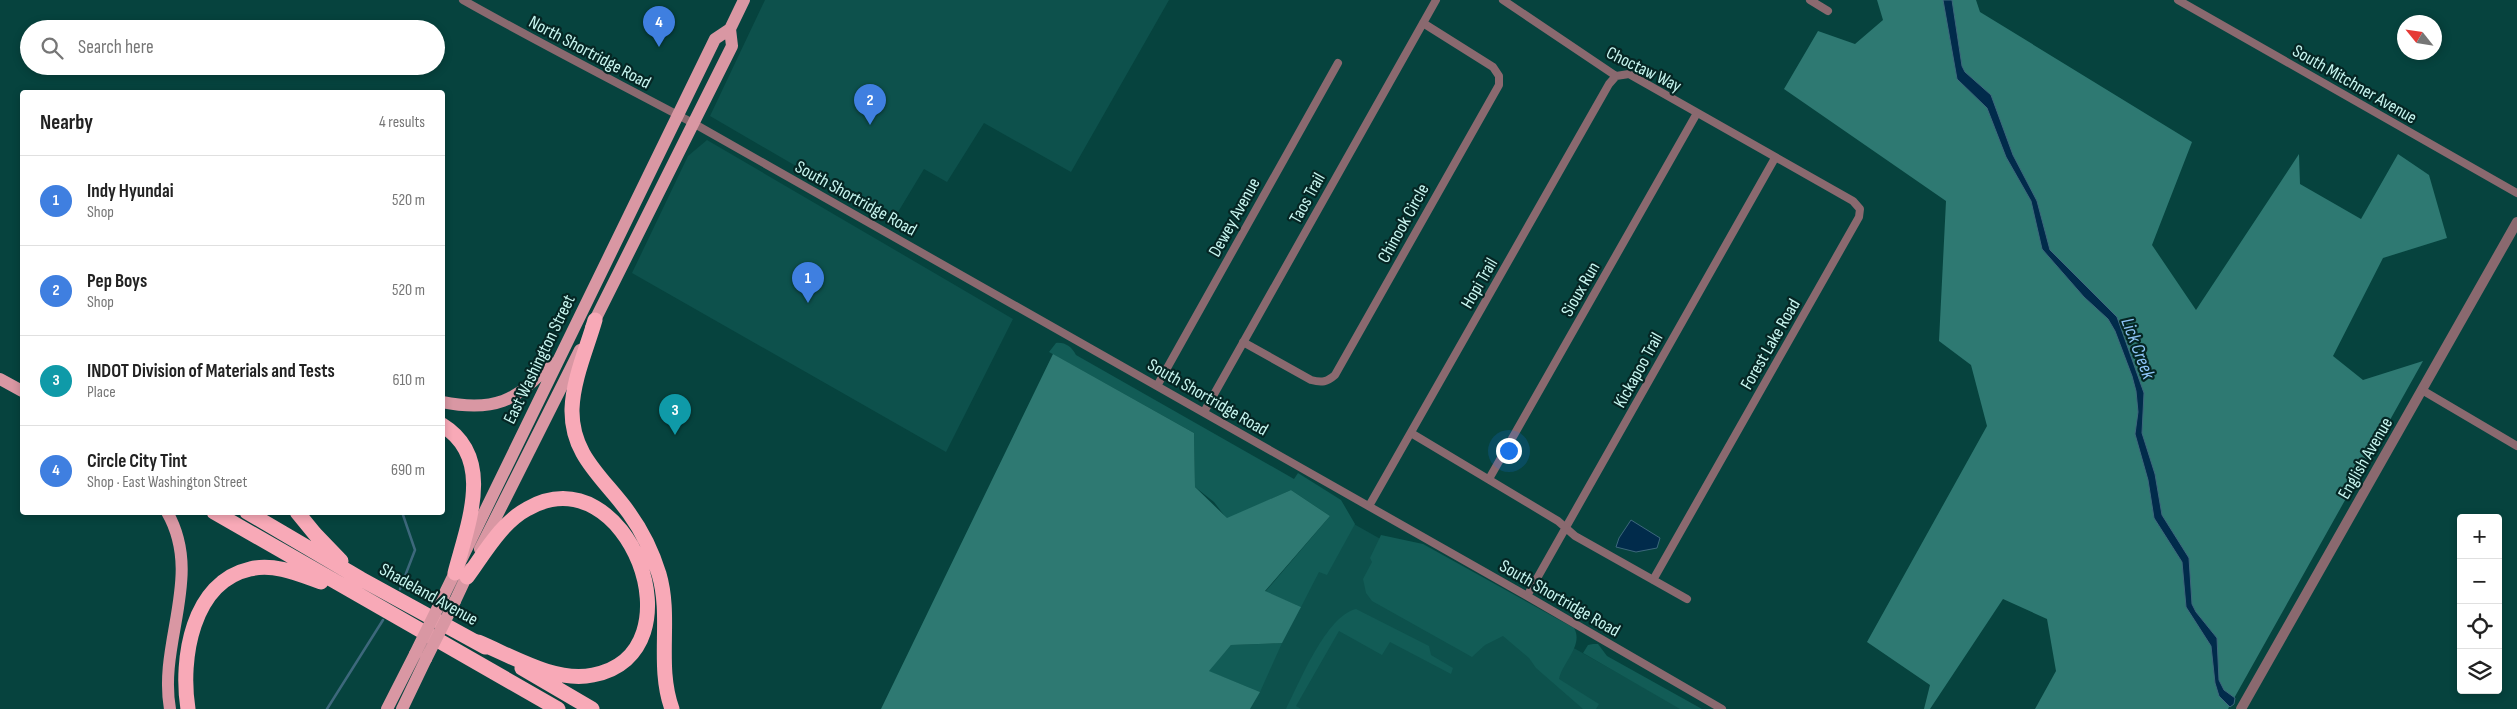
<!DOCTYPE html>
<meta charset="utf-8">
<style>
:root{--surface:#fff;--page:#f2f2f2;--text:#222;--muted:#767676;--line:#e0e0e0;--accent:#805860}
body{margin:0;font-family:"Sofia Sans Condensed",sans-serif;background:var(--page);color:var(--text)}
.controls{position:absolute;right:15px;bottom:15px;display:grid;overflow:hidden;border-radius:5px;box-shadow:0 2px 8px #0003}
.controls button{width:45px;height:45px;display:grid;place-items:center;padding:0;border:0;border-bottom:1px solid var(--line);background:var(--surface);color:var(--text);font:25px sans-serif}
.compass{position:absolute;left:2397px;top:15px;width:45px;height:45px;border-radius:50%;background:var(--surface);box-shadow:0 2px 8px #0003;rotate:300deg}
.you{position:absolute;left:1508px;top:450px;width:18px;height:18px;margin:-12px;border:4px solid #fff;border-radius:50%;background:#1a73e8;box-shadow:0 0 0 8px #1a73e833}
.badge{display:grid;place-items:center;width:32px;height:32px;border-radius:50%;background:var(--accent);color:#fff;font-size:16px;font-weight:700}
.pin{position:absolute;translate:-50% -41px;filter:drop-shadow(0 1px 2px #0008)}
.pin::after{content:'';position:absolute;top:26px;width:18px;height:15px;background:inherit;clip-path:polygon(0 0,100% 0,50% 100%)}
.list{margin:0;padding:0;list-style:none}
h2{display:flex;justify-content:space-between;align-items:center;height:65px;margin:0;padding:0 20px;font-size:21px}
h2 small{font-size:16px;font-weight:400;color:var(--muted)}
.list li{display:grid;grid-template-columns:32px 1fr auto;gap:15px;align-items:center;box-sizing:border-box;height:90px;padding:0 20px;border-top:1px solid var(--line)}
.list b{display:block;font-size:19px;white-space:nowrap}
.list p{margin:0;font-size:16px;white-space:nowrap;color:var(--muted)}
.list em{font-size:16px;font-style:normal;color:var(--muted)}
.icon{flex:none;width:28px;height:28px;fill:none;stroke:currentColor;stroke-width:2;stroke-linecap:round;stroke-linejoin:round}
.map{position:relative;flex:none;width:2517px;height:709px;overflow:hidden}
.search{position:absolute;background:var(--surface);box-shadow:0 2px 8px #0003;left:20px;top:20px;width:425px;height:55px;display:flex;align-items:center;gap:12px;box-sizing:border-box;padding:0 18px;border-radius:28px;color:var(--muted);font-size:19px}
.panel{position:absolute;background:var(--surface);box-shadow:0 2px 8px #0003;left:20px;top:90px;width:425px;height:425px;border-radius:5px}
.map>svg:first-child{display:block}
.built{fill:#0d514c}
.green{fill:#125c56}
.forest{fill:#2e7972}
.water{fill:#012b4b;stroke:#3d687c}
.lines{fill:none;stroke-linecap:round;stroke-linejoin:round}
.stream{stroke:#3d687c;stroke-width:2.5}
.minor{stroke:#8a696f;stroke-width:8}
.tertiary{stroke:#8a696f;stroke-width:10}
.primary{stroke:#d997a3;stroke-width:12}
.motorway{stroke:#f8a9b7;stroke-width:15}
.primary-bridge{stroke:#d997a3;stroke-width:12}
.labels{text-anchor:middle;stroke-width:4.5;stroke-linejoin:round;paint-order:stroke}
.street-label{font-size:18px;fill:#c8f6f0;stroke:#052624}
.water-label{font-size:19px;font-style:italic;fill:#8ec4f6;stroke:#052624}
</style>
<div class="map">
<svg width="2517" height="709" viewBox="0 0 2517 709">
<rect width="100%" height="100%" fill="#06433e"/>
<path class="built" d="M765,0H1169L1071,172L984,123L947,182L924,169L892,222L710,116Z
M707,140L1013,319L946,452L632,273L688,156Z
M1345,519L1682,709H1238Z"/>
<path class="green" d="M1056,343C1065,342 1072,347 1076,355L1294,479L1298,473L1341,500L1355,524L1327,575L1319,572L1301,607L1265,592L1330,516L1291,490L1227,519L1214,502L1195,487L1194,433L1049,352Z
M1381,535L1423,544L1574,628C1584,645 1562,663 1559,679L1599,704L1596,709H1583L1536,668L1529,658L1503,636L1485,645L1472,657L1372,601L1366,593L1363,579L1372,562L1370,558Z
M1356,609L1429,646L1431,655L1453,668L1451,674L1390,642L1382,655L1339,631L1296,706L1301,709H1286C1300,682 1326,616 1356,609Z
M1282,643L1260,692L1208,671L1231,645Z
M1593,644H1598L1607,656L1702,709H1680L1583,653L1588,645Z"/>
<path class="forest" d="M1877,0H1976L1980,12L2192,142L2152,245L2196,310L2299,154L2300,184L2361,219L2398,154L2429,175L2447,238L2383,258L2333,356L2363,380L2423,361L2228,709H2035L2056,671L2047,619L2003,599L1930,709H1924L1930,685L1867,642L1987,426L1971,365L1939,341L1946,201L1784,89L1818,31L1855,44L1883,20Z
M1053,354L1194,433L1195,487L1227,518L1291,490L1330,516L1265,591L1301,607L1282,643L1231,645L1209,671L1260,692L1250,709H881Z"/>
<path class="water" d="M1943,0H1952L1962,66L1965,72L1991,95L2013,155L2037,201L2050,250L2117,317L2144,393L2142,433L2155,474L2162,515L2189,558L2192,604L2196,612L2217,638L2219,680L2224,690L2235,698L2234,704L2230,707L2219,696L2215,683L2211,646L2186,607L2182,562L2154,518L2148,480L2135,434L2138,412L2136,391L2132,376L2115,331L2108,319L2084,297L2042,249L2031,201L2006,157L1987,108L1957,79Z
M1631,520L1660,538L1657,548L1636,552L1616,547L1619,538Z"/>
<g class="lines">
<path class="stream" d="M400,589L415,550L402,512
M327,709L383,620"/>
<path class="minor" d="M463,0C539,43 616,82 693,123L1527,596L1722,709
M1503,0L1616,76
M1810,0L1828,11
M2178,0L2517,193
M1243,342L1311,380C1322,383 1327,382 1335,375L1499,85V76L1493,67L1423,23
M1157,386L1338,63
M2422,390L2517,446
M1204,412L1436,0
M1411,433L1558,521L1575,536L1687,599
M1489,479L1697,113
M1369,506L1609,84L1616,76L1629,74L1853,201L1860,209L1859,217L1653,580
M1527,596L1775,158"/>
<path class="tertiary" d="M2241,709L2517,222"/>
<path class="primary" d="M591,328L732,46L730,29
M0,379L22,391
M442,402C493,412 518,402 550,363
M167,512C204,576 158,642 170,709
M480,549L580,350
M444,595L715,39L730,29L744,0
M455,601L470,569
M387,709L415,654
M402,709L426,659"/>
<path class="motorway" d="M595,320C587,348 573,379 572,409C571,456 604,478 629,513C642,531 652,551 659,574C672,618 656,665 672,709
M442,425C496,458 467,526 455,573
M214,512L558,709
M247,512L361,579L485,647
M297,512L315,534L341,561
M467,577C484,554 501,523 527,509C627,451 704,654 593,675C555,683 512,656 478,642
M522,668L592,709
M188,709C180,659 192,582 250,569C274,563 299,574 321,582"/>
<path class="primary-bridge" d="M415,654L444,595
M426,659L455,601"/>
</g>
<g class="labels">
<g class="street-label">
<text transform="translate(590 52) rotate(28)" y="6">North Shortridge Road</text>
<text transform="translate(1644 69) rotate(26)" y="6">Choctaw Way</text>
<text transform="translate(2355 84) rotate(30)" y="6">South Mitchner Avenue</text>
<text transform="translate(856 198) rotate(29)" y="6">South Shortridge Road</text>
<text transform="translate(1307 198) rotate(-61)" y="6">Taos Trail</text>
<text transform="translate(1234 217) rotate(-61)" y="6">Dewey Avenue</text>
<text transform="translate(1403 223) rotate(-61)" y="6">Chinook Circle</text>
<text transform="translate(1479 283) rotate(-60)" y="6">Hopi Trail</text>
<text transform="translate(1580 289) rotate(-60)" y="6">Sioux Run</text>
<text transform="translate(1770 344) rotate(-60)" y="6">Forest Lake Road</text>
<text transform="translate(539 359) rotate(-64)" y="6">East Washington Street</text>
<text transform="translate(1638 370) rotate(-61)" y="6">Kickapoo Trail</text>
<text transform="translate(1208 397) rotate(30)" y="6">South Shortridge Road</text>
<text transform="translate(2365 458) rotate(-60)" y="6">English Avenue</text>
<text transform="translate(429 594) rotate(29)" y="6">Shadeland Avenue</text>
<text transform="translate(1560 598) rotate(30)" y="6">South Shortridge Road</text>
</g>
<g class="water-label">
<text transform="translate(2139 348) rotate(69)" y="7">Lick Creek</text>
</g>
</g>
</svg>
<div class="controls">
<button>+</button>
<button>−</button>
<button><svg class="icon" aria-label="locate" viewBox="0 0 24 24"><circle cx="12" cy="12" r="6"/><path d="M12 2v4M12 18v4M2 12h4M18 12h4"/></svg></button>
<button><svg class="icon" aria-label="layers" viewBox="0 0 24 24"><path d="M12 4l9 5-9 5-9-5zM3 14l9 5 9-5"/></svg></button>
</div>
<svg class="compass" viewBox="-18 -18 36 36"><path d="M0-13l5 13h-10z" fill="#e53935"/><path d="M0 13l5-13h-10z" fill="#767676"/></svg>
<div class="you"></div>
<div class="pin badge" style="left:808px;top:303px;background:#3f7fe0">1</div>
<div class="pin badge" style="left:870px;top:125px;background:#3f7fe0">2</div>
<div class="pin badge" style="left:675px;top:435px;background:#0f9aa8">3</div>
<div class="pin badge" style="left:659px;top:47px;background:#3f7fe0">4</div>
<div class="search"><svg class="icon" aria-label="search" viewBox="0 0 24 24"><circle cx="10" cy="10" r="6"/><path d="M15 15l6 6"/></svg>Search here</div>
<section class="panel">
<h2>Nearby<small>4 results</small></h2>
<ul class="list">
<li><span class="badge" style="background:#3f7fe0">1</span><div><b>Indy Hyundai</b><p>Shop</p></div><em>520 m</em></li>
<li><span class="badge" style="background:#3f7fe0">2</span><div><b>Pep Boys</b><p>Shop</p></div><em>520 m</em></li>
<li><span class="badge" style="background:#0f9aa8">3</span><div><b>INDOT Division of Materials and Tests</b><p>Place</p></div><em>610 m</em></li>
<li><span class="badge" style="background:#3f7fe0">4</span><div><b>Circle City Tint</b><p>Shop · East Washington Street</p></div><em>690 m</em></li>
</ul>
</section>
</div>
